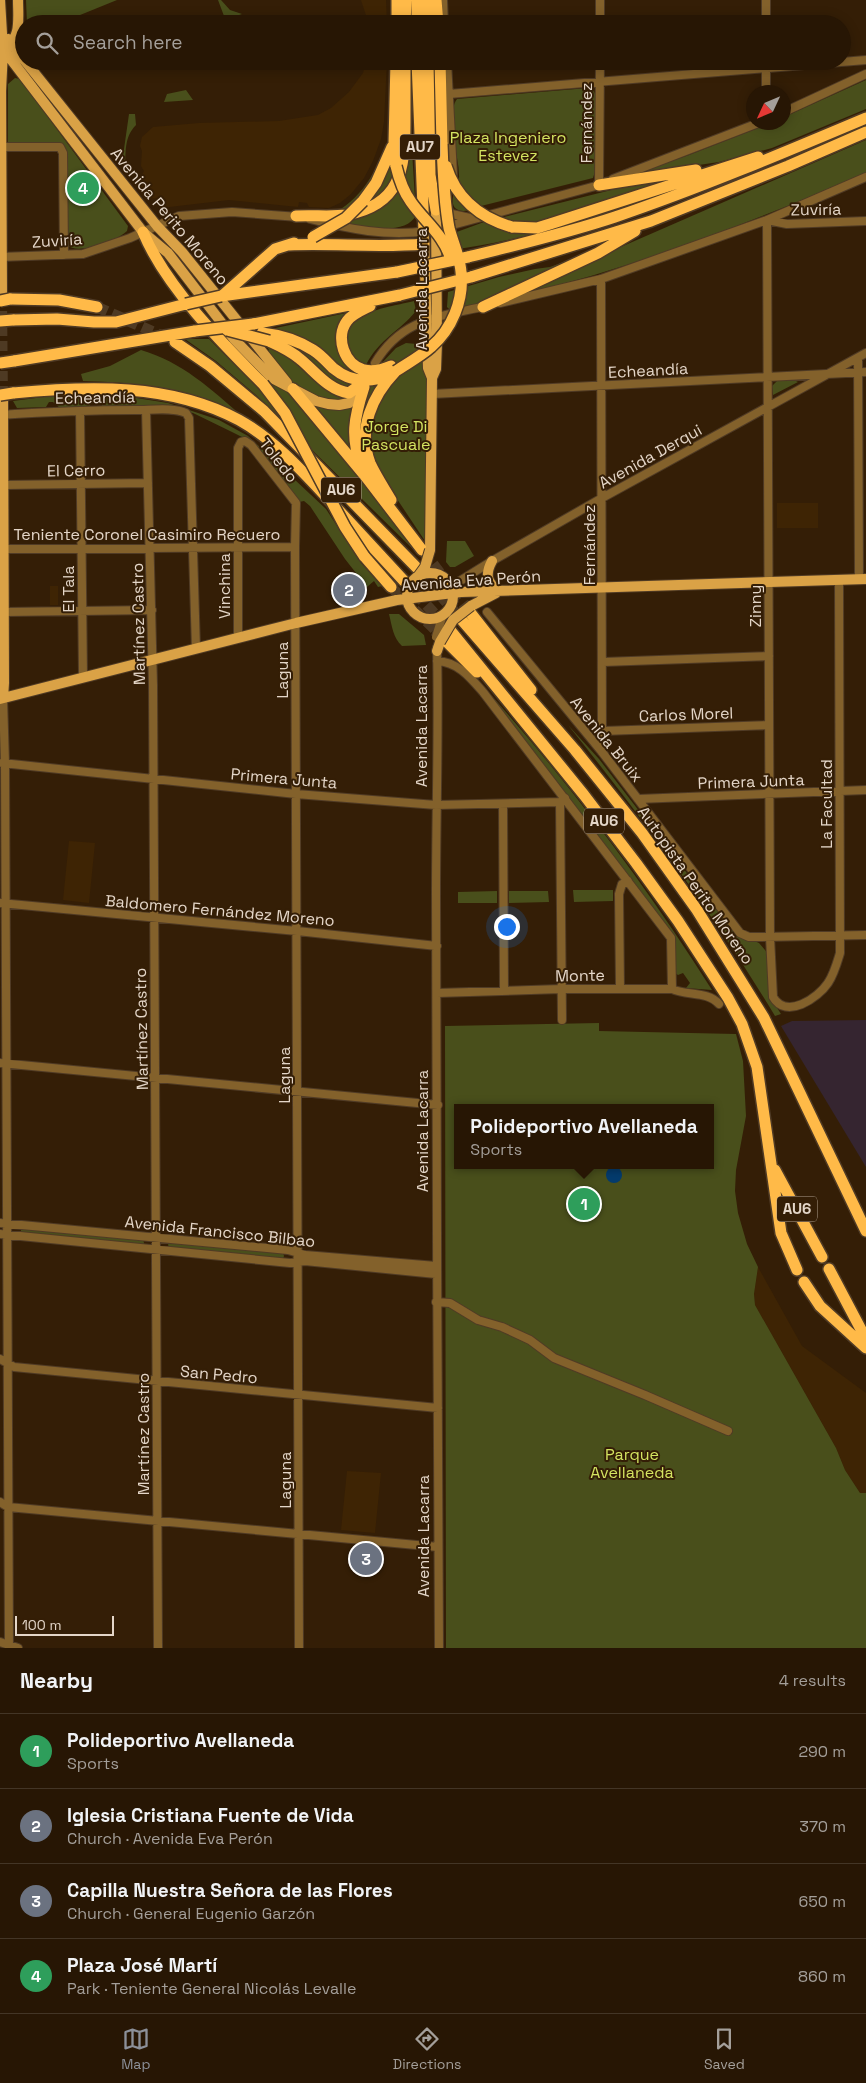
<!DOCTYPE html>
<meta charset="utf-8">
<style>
:root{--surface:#271604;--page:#2f1f0e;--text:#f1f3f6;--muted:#a49f9a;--line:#433526;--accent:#8c9099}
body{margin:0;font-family:"Space Grotesk",sans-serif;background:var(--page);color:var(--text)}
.compass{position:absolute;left:746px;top:85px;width:45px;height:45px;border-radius:50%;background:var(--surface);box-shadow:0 2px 12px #0003;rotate:226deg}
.scale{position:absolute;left:15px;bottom:12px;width:99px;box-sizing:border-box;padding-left:5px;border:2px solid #e4d6c8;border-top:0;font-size:14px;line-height:18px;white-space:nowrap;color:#e4d6c8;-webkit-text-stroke:4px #341e06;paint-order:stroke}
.you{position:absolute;left:506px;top:926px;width:18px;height:18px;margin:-12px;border:4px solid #fff;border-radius:50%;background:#1a73e8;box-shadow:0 0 0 8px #1a73e833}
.badge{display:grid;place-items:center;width:32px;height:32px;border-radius:50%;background:var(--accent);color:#fff;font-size:16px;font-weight:700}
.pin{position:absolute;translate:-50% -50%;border:2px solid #fff;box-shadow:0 1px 5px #0006}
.popup{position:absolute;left:454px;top:1104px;width:260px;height:65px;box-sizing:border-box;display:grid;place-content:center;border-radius:0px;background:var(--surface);filter:drop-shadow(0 1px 4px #0005);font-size:16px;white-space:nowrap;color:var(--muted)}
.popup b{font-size:19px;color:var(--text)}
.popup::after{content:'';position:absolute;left:50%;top:100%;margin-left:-10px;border:10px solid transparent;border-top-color:var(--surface)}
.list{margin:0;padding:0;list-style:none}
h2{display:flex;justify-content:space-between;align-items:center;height:65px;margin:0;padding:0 20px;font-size:21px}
h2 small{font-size:16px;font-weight:400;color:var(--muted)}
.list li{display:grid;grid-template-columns:32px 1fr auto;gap:15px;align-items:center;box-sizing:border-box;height:75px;padding:0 20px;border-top:1px solid var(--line)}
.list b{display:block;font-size:19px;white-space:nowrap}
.list p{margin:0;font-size:16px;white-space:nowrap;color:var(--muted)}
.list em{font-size:16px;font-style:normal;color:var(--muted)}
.icon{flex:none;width:28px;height:28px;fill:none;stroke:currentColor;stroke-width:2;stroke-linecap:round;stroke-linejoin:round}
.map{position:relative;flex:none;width:866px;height:1648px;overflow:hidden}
.search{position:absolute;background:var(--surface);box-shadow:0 2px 12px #0003;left:15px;right:15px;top:15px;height:55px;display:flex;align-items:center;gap:12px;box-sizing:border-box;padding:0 18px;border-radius:28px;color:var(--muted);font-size:19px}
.sheet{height:365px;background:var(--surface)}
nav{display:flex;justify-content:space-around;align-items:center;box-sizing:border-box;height:70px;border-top:1px solid var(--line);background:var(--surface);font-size:14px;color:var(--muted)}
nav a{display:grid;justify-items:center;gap:2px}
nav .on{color:var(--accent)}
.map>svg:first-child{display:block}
.built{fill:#3e2404}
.industrial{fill:#352530}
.green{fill:#494f1b;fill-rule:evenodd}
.water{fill:#043b6d}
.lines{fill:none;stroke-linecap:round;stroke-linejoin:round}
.major-tunnel{stroke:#4e3a23;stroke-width:10;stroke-dasharray:10 5;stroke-linecap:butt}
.highway-tunnel{stroke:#4e3a23;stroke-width:11;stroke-dasharray:11 5.5;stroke-linecap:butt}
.minor-casing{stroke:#503b25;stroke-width:10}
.major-casing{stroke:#503b25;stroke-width:12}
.highway-casing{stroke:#503b25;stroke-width:14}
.minor{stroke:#83612b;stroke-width:8}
.major{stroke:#daa246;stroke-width:10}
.highway{stroke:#ffba48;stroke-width:11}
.minor-bridge-casing{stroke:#503b25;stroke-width:10;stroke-linecap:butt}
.major-bridge-casing{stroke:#503b25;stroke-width:12;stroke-linecap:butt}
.highway-bridge-casing{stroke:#503b25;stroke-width:14;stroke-linecap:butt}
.minor-bridge{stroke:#83612b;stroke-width:8}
.major-bridge{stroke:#daa246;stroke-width:10}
.highway-bridge{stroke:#ffba48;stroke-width:11}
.labels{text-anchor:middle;stroke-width:4;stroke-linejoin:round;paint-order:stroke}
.shield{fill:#341e06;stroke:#af9f8e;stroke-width:1}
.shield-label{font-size:15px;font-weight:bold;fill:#e4d6c8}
.street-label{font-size:16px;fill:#e4d6c8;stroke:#341e06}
.park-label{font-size:16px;fill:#d4e461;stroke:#341e06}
</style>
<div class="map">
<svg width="866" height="1648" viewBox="0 0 866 1648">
<rect width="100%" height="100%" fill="#341e06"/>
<path class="built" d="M361,0H386L387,24H369Z
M366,61H387L384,122L381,139L373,161L364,178L351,194L340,203L329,208L309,207L307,203L299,202L298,207L229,200L161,208L160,199L150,198L140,187V179L144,171L141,166L142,151L140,146L142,137L153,127L199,123L279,121L318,115L331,108L349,92L363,73Z
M777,503H818V528H777Z
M50,586H58V605H50Z
M69,841L95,843L89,903L63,900Z
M758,1267L802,1346L866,1393V1493H860L845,1470L836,1448L755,1305L754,1294Z
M347,1471L381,1473L375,1533L341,1530Z"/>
<path class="industrial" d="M866,1020V1167L781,1026L792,1021Z"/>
<path class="green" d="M26,0H117L58,24H27Z
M218,0H221L230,10L242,14L213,24L212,21L224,16Z
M408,61H411L412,151L416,215C405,239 353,224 333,220L392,195Z
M15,78L20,79L128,226L127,231C118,240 78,256 67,245L62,145L55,142L10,145L8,142V84Z
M866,80V109L772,148L719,162L631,175L689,155L771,123L784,122V117Z
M588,88L593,89L595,94L596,168L593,178L481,206C471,211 450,217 453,197C454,190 460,183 459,175C459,165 456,155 455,145C454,132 449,110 457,99Z
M186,90L193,100L164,102L167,94Z
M129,114H135L136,125C124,137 126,152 125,167L122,163Z
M390,137L386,150L388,169L401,166L378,201L336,212C365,196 378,166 390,137Z
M866,140V173C754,221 643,265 524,294L591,260Z
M686,175L512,230L700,180C616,212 532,240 443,251L454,233L484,222L635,184Z
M591,252L487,302L450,310L447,307L448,292L499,277L535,269L550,267Z
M414,301L416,311C400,331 379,339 366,365C358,362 349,355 347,346C337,312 392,307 414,301Z
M351,312L338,345L371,375L352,374L271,329Z
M223,338H226L258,371L292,392L419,555L256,395L216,361L185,339H209L258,388L266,381Z
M275,339L296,345L323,363L379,384L374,392L365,468L355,387H342Z
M406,343L417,344C431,364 426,408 426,432C426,468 426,504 425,541L381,475L371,450L370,426L382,392L379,366L396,348Z
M265,344L273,347L352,396C335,407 310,396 295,385C284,378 275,362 267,353L269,350Z
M141,350C182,362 211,389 242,416C228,409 214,402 199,397C162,385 122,382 83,381L81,374L110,366Z
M777,381H796L798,382L773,395L772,386Z
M93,395L130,397L168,403L219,420L248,436L326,509L361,563L382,586L378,587L374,581L367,587L345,559L310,506L304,501L299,502L248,440L232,432L193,413L180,410L135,406L102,407V398L90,399V407L60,408L53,402H49L46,407L17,408L13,401L51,396Z
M309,401L342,409L355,406L351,452Z
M447,541H465L474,556L455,567H450L446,562Z
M389,614H399L424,635L426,645L402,646C393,638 392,626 389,614Z
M447,647C546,752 635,868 712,990L686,988L690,983L683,973L678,975L675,973L674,939L473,676L448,652Z
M568,725L599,759L706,898L739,934L759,943L765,950L770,957L772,1000L781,1014L775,1016C712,912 644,820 568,725Z
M573,890H613V901L574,902Z
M497,891V903H458V892Z
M509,891H548L549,902L509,903Z
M599,1023V1031L736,1034L743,1061L746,1116L736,1170L735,1191L738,1213L747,1244L758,1267L754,1294L755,1305L836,1448L845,1470L860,1493H866V1648H446L445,1026ZM458,1108H710V1165H458Z
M21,1228L143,1239L144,1243L143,1245L21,1234Z
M169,1242L283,1253L284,1256L283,1259L170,1248L168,1245Z"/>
<path class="water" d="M606 1175a8 8 0 1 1 16 0a8 8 0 1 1-16 0Z"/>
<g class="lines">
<path class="major-tunnel" d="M2,296L3,401"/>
<path class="highway-tunnel" d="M97,307L167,338
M423,551L469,611
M418,569L460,618
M404,581L447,627
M391,587L446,640"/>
<defs>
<path id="minor" d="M443,0L444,24
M600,0V24
M766,0V24
M447,61L453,175
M766,92V61
M449,94L866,60
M784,112L866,74
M1,147H60L63,153L64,255
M613,179L761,122
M599,185L600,61
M447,209L452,214L470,218
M310,219C349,229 387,237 427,231
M445,227L603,184
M0,257L83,254L130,238L179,216L232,212L299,217
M601,279L602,752
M500,303L601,279L767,220L866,177
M858,358L859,580
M375,363C402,318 439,317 486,306
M432,394L866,372
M146,410L153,685L158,1648
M80,411L83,677
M0,415C45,412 91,410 136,410C151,410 174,407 186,413L189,418L196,649
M4,485L148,483
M0,549L295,547
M839,581L840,953C837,963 834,974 828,983C818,998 786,1020 773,997L770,937L767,220L787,224L866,221
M455,584L492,561L602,498L866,353
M4,612L152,610
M487,612L602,752L740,933L749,937H758L866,935
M238,638V448L241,442L245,441L251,445L296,503L295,547L299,1648
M437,648C439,730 436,812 436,894C437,1145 437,1397 439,1648
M437,661C458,662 470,677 483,692L671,938L672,989
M603,662L769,656
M3,698L5,763L9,1648
M603,731L769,725
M2,763L296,794L436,805L560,802L565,798
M638,799L866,790
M560,802L562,1020
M503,804L504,991
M0,903L297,931L437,946
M620,989L619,894L622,884L628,881
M437,993L561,989H672C687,996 708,991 719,1004
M0,1063L438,1105
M0,1223L288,1250L305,1255L436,1266
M0,1234L290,1263L305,1261L436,1274
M436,1302L450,1303L478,1320L502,1327L530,1340L554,1358L645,1395L728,1431
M0,1359L14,1367L438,1408
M0,1502L8,1507L438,1547
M0,1642L18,1648"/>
<path id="major" d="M0,0L3,50L1,91L2,296
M8,39L24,60
M0,45L143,232L168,253L234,339L272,378L316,401L328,404L339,405L349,403L363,388
M3,50C22,39 18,19 18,0
M25,61L157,226L182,252L287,383
M424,238L428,368L432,378L430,550
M432,378L436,369L437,342L436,210
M492,561C485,574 486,583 499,591
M461,592L866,579
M471,606L496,593
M437,651L440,642
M3,698L4,683L3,401
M0,699L296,623L397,600"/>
<path id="highway" d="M417,0V24
M427,0L428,24
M436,0L438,24
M397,24V0
M405,24L406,0
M417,61L424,232
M428,61L430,175L436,210
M440,61L442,144
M396,166L394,143L396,61
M599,185L696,170
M363,201L376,183L392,147
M296,216C312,215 332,217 346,215C400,205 405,171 405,123C405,102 405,82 405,61
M512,227L537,228L550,224L758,157
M143,232C166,287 221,342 263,384
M289,245C334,243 378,248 424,244
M468,257C517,245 567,233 615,217C700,188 783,153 866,118
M471,277L651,221L788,166L866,132
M221,296L397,272
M222,296L275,249L294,243
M10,299L59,300L97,307
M370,306C362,310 352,314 347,321C335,337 344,365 364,370C374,372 382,370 391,366
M483,307L598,253L635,231
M13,320L57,319L94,322H116L186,304
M253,324L400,295
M262,333C281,335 297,340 313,350C321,355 327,362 333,368C351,383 372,383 391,374
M269,341C280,346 291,351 300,359C315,371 328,390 349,393L360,385
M175,342L210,366L264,411L418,569
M14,361L195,331
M293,389L366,477L422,550
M13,393C89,386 170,383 239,420C275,440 304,473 332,503C356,529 380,555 404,581
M362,469C350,437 354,418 364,387
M391,500C384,488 376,476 370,463C357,429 373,395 395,372
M364,556L391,587
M469,611L531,690
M460,618L575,750L642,833L697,910L764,1018L866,1231
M450,630L584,795L636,863L678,921L728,998L742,1024L757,1067L781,1233L797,1270
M446,641L477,672
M775,1170L822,1257
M829,1269L866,1339
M804,1282L820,1306L866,1348"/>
</defs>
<use href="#minor" class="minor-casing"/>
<use href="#major" class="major-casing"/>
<use href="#highway" class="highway-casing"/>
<use href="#minor" class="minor"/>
<use href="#major" class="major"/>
<use href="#highway" class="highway"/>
<defs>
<path id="minor-bridge" d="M451,587L455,584
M436,637L443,614"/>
<path id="major-bridge" d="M407 596a23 23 0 1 1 46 0a23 23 0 1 1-46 0Z
M417,578L425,567L430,550
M397,600L461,592
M440,642L453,620L471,606"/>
<path id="highway-bridge" d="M396,166C399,179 403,191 411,202C424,221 445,236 451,260
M446,166C456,198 480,218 512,227
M313,237L346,218L363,201
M397,272L468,257
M400,295L471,277
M0,301L10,299
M186,304L221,296
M0,321L13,320
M227,330L269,341
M195,331L253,324
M0,363L14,361
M396,371C408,363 421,356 431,347C452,329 464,300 461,272C460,257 453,243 449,228C444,201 443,172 442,144
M263,384L285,413L345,527L364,556
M0,395L13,393"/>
</defs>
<use href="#minor-bridge" class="minor-bridge-casing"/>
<use href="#major-bridge" class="major-bridge-casing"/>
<use href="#highway-bridge" class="highway-bridge-casing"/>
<use href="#minor-bridge" class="minor-bridge"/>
<use href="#major-bridge" class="major-bridge"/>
<use href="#highway-bridge" class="highway-bridge"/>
</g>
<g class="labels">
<g class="shield">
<rect x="400" y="134.5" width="40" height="25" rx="4"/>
<rect x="321" y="477.5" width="40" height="25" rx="4"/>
<rect x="584" y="808.5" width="40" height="25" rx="4"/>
<rect x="777" y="1196.5" width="40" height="25" rx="4"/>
</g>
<g class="shield-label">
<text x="420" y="152">AU7</text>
<text x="341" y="495">AU6</text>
<text x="604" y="826">AU6</text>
<text x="797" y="1214">AU6</text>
</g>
<g class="street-label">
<text transform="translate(586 123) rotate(-90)" y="6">Fernández</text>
<text transform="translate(816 209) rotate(-1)" y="6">Zuviría</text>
<text transform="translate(170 216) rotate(50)" y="6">Avenida Perito Moreno</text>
<text transform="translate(57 240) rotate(-4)" y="6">Zuviría</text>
<text transform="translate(421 289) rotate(-90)" y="6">Avenida Lacarra</text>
<text transform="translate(648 370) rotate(-3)" y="6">Echeandía</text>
<text transform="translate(95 397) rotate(-1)" y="6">Echeandía</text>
<text transform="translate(650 456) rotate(-29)" y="6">Avenida Derqui</text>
<text transform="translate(279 460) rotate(52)" y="6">Toledo</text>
<text transform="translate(76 470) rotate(-1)" y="6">El Cerro</text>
<text x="147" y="540">Teniente Coronel Casimiro Recuero</text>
<text transform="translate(589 545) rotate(-90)" y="6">Fernández</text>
<text transform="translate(471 580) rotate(-4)" y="6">Avenida Eva Perón</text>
<text transform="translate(224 586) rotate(-90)" y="6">Vinchina</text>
<text transform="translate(68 589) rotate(-90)" y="6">El Tala</text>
<text transform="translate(755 606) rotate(-90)" y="6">Zinny</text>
<text transform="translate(138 624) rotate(-91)" y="6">Martínez Castro</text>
<text transform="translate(282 670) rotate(-90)" y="6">Laguna</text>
<text transform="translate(686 714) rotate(-2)" y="6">Carlos Morel</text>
<text transform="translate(421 726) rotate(-90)" y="6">Avenida Lacarra</text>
<text transform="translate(607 739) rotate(51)" y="6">Avenida Bruix</text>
<text transform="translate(284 778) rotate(5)" y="6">Primera Junta</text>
<text transform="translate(751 781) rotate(-2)" y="6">Primera Junta</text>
<text transform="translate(826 804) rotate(-90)" y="6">La Facultad</text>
<text transform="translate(696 885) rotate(55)" y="6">Autopista Perito Moreno</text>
<text transform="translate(220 910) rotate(5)" y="6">Baldomero Fernández Moreno</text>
<text transform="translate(580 975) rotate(-1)" y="6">Monte</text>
<text transform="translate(141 1029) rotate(-91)" y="6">Martínez Castro</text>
<text transform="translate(284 1075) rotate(-90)" y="6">Laguna</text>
<text transform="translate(422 1131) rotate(-90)" y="6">Avenida Lacarra</text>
<text transform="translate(220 1231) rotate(6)" y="6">Avenida Francisco Bilbao</text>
<text transform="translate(219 1374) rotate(5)" y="6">San Pedro</text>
<text transform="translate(143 1434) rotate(-90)" y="6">Martínez Castro</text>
<text transform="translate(285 1480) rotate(-90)" y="6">Laguna</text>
<text transform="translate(423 1536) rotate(-90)" y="6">Avenida Lacarra</text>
</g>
<g class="park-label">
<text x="508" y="143">Plaza Ingeniero<tspan x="508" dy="18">Estevez</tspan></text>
<text x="396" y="432">Jorge Di<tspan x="396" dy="18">Pascuale</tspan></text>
<text x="632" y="1460">Parque<tspan x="632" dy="18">Avellaneda</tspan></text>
</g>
</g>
</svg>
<svg class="compass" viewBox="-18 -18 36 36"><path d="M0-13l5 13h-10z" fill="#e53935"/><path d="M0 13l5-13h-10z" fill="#a49f9a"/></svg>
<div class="scale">100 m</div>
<div class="you"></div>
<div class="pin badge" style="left:584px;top:1204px;background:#2e9e5b">1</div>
<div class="popup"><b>Polideportivo Avellaneda</b>Sports</div>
<div class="pin badge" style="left:349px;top:590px;background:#6b7280">2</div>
<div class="pin badge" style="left:366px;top:1559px;background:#6b7280">3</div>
<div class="pin badge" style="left:83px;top:188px;background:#2e9e5b">4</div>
<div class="search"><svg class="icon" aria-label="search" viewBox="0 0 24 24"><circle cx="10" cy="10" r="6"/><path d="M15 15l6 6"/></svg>Search here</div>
</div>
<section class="sheet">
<h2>Nearby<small>4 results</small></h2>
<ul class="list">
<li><span class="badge" style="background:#2e9e5b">1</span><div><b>Polideportivo Avellaneda</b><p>Sports</p></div><em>290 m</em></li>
<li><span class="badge" style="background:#6b7280">2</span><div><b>Iglesia Cristiana Fuente de Vida</b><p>Church · Avenida Eva Perón</p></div><em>370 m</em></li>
<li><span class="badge" style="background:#6b7280">3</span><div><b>Capilla Nuestra Señora de las Flores</b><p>Church · General Eugenio Garzón</p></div><em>650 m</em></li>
<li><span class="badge" style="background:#2e9e5b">4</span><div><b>Plaza José Martí</b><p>Park · Teniente General Nicolás Levalle</p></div><em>860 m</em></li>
</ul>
</section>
<nav>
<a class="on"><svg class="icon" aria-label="map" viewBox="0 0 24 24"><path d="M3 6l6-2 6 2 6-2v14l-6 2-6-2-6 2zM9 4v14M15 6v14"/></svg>Map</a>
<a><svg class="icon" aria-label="directions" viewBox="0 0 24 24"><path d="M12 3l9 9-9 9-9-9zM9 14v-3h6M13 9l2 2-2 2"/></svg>Directions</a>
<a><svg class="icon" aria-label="saved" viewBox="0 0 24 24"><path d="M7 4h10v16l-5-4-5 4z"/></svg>Saved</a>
</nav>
